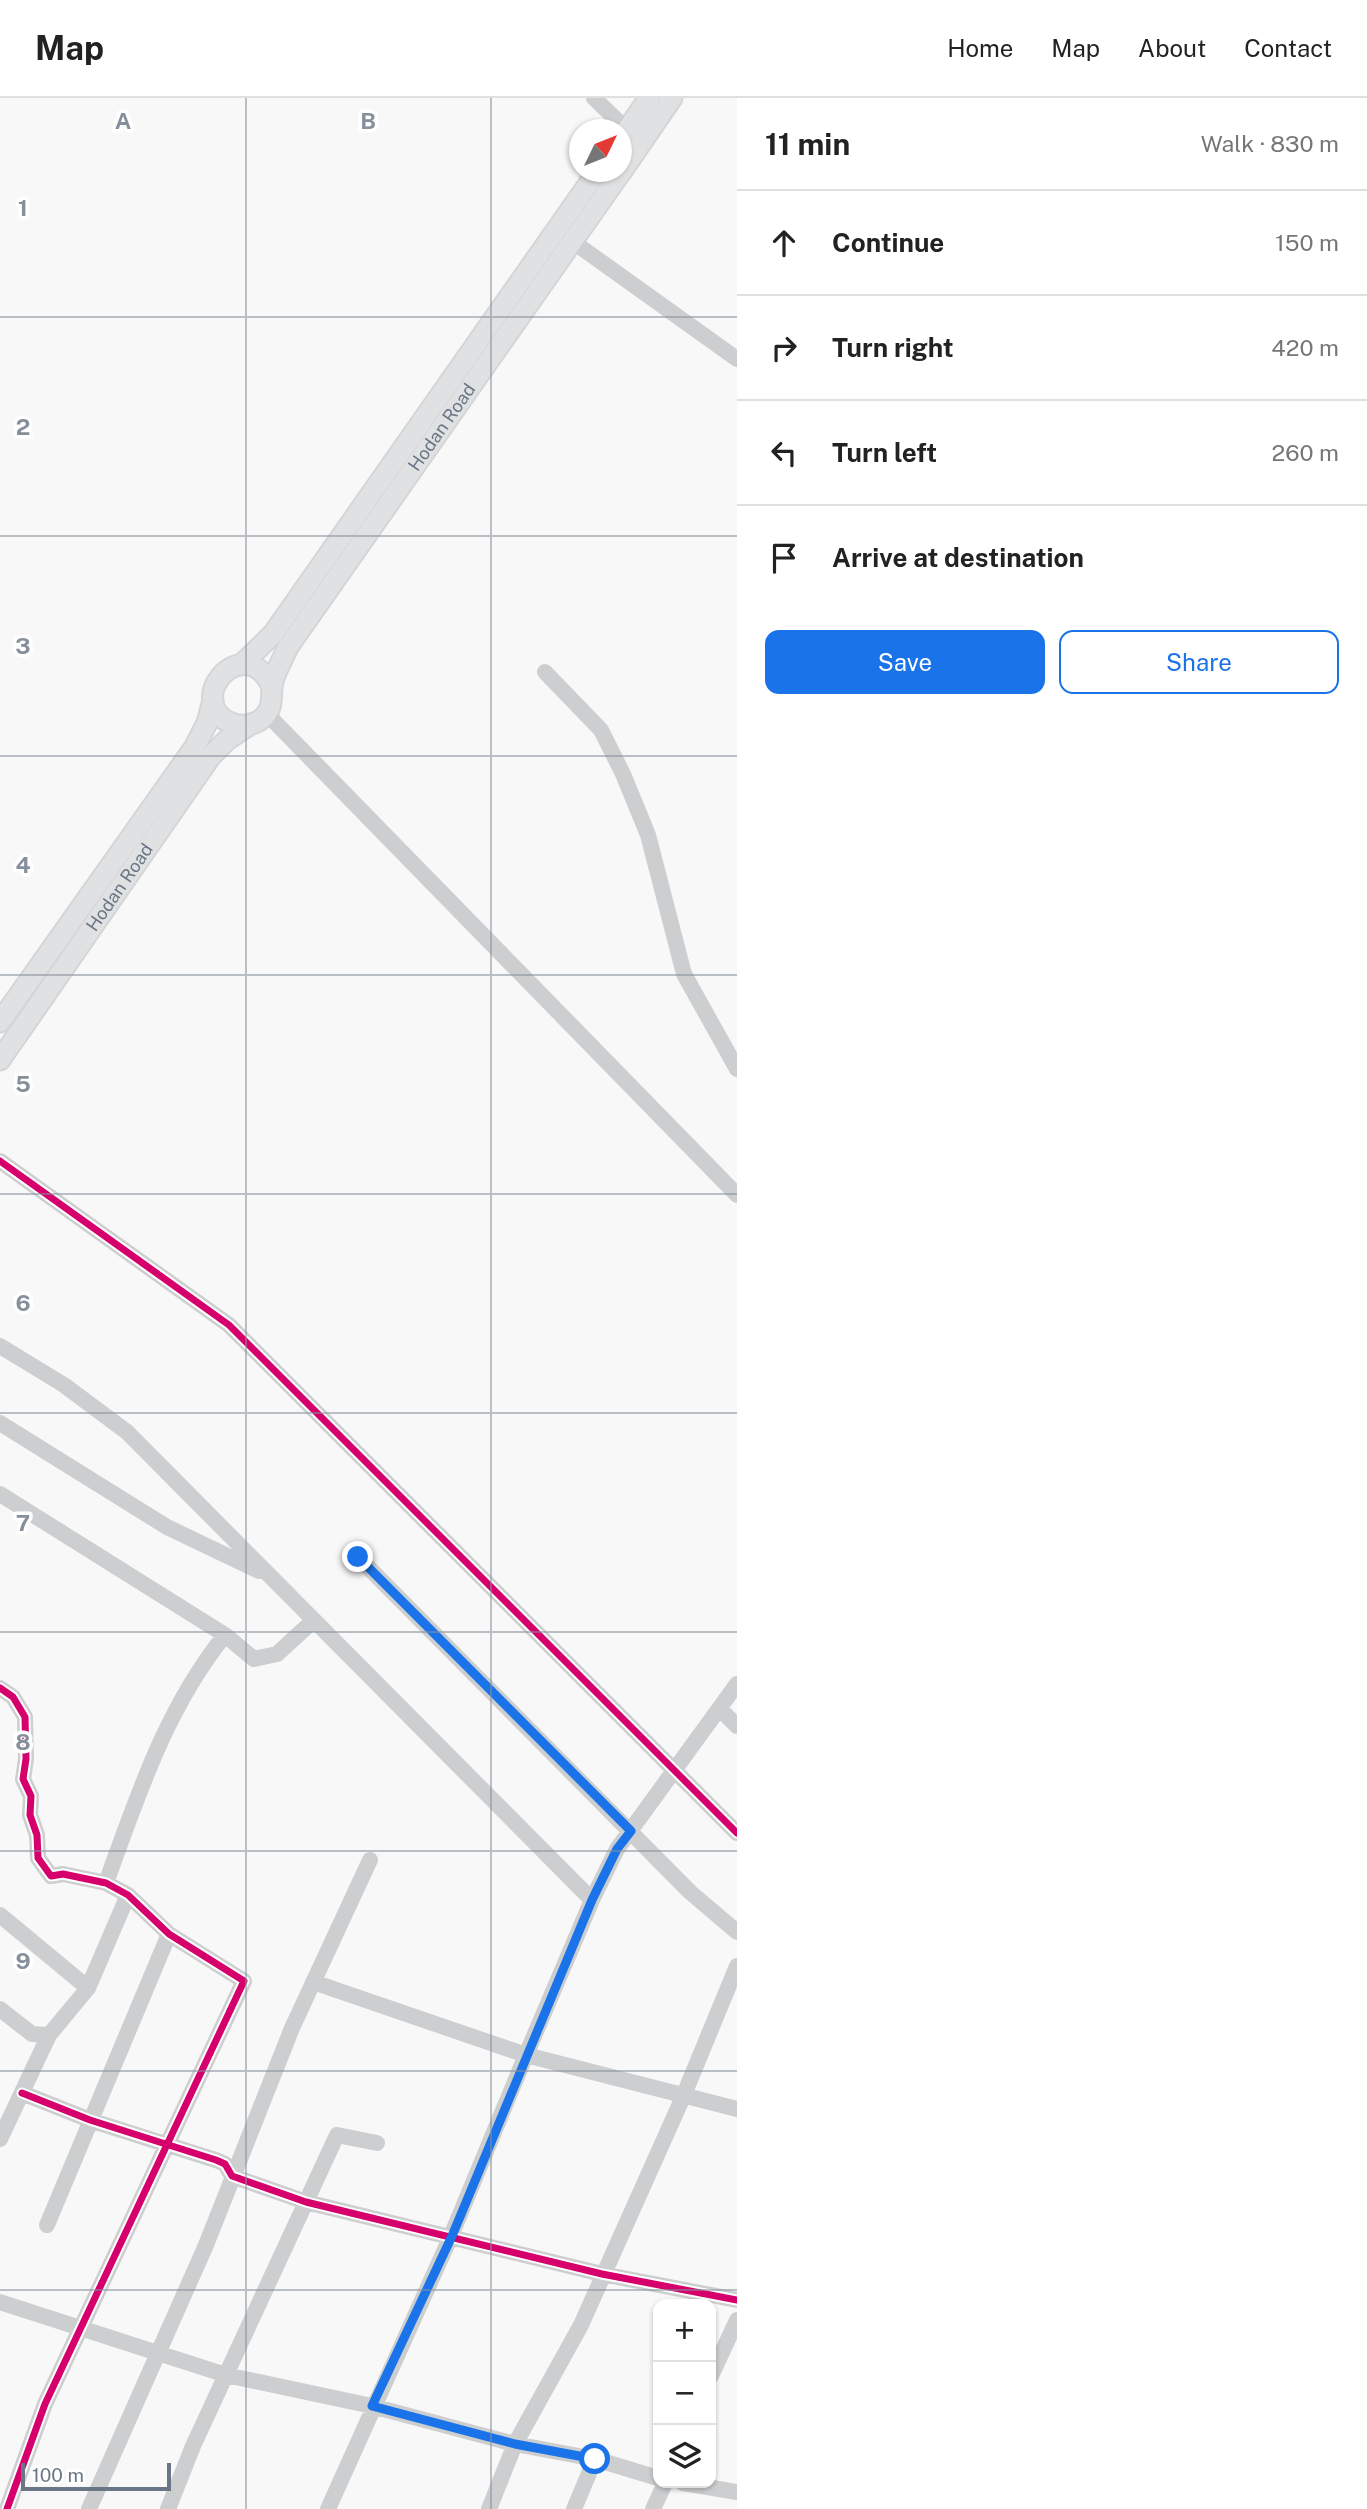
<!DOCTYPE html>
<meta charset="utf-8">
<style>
:root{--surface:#fff;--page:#f6f6f6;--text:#222;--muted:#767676;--line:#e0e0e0;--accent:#1a73e8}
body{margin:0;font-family:"Public Sans",sans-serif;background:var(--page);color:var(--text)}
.controls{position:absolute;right:21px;bottom:21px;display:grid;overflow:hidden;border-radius:14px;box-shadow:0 2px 5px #0004}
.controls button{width:63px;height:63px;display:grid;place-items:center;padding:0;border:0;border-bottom:2px solid var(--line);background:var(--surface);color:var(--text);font:35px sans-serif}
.compass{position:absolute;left:569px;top:21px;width:63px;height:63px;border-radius:50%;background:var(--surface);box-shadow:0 2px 5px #0004;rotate:47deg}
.scale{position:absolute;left:21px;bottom:18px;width:150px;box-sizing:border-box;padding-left:7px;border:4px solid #6a7686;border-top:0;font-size:19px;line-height:24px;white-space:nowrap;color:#6a7686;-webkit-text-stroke:5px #fff;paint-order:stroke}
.stop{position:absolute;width:21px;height:21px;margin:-16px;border:5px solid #1a73e8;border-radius:50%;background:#fff}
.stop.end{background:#1a73e8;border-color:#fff;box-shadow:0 2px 7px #0008}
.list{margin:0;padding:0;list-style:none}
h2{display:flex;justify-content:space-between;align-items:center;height:91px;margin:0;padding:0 28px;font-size:30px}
h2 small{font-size:23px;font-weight:400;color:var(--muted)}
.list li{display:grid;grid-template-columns:46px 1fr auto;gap:21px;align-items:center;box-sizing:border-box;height:105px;padding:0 28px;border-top:2px solid var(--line)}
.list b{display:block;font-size:26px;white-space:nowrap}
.list em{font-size:23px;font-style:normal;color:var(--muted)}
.actions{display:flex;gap:14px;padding:21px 28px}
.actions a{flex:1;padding:16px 0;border:2px solid var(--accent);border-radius:14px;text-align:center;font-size:24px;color:var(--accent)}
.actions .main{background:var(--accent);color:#fff}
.icon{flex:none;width:38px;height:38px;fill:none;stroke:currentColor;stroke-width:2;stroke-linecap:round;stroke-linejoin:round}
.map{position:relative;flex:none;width:737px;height:2411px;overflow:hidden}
header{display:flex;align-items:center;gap:42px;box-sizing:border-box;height:98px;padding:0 35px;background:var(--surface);border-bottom:2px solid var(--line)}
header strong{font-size:33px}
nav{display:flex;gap:38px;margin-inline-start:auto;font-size:24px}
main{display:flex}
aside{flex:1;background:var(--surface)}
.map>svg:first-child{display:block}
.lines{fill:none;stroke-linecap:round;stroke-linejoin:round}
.major-casing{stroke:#d4d5d6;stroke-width:23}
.minor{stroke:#cdcecf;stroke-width:16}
.major{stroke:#e0e1e2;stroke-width:19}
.cycleway-casing{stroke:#fff;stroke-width:11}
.cycleway{stroke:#d6006c;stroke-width:7}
.route{stroke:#1a73e8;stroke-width:9}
.grid{fill:none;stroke:#868f9c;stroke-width:2;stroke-opacity:0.55}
.labels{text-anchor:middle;stroke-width:7;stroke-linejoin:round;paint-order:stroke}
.street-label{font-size:18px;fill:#6a7686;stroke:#fff}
.grid-label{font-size:23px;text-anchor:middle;font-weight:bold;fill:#868f9c;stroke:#fff;stroke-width:7;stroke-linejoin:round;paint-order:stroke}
</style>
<header>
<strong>Map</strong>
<nav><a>Home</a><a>Map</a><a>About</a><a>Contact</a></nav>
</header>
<main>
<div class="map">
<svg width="737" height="2411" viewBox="0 0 737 2411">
<rect width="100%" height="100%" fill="#f8f8f8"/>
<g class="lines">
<defs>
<g id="major">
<path d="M622,39L649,0"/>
<path d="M622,73L672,0"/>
<path d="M241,567L273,536L597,74"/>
<path id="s1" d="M272,588C241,529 180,608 234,626C245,629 256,626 264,619C273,609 271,601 272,589C273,577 283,561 288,549L621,74"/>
<path d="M0,924L194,650L207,625L213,602"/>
<path id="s2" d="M0,962L211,658L227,642L251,626"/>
</g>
</defs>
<use href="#major" class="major-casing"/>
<path class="minor" d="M594,0L627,32
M572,143L737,261
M545,574L601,632L623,676L648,737L684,876L737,971
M267,616L737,1097
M0,1063L229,1227L737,1735
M0,1248L64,1287L127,1334L592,1802
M0,1325L167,1429L259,1473
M0,1396L225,1537L254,1561L277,1556L313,1523
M358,1459L690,1794L737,1834
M737,1586L617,1751L592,1802L526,1957L737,2011
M0,1590L13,1599L25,1619L26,1661L23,1681L31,1698L30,1717L37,1737L38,1760L51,1778L63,1776L106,1785L128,1797L169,1836L244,1883L45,2306L7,2411
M720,1611L737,1628
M106,1785C138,1697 166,1610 225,1537
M0,1817L88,1890
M313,1884L526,1957L451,2138L328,2411
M0,1911L32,1936L49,1937
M22,1995L90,2022L216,2062L225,2066L232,2078L306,2104L602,2176L737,2202
M0,2041L49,1937L88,1890L128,1797
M47,2127L169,1836
M0,2204L226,2277L372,2308L515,2346L595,2361L658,2380
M711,2278L737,2222
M683,2385L737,2394
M89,2411L206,2147L292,1930L370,1762
M168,2411L193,2348L337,2037L377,2045
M489,2411L515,2346L581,2227L683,1999L737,1868
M574,2411L595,2361
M653,2411L665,2385"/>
<use href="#major" class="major"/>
<defs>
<path id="cycleway" d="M0,1063L229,1227L737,1735
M0,1590L13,1599L25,1619L26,1661L23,1681L31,1698L30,1717L37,1737L38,1760L51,1778L63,1776L106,1785L128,1797L169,1836L244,1883L45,2306L7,2411
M22,1995L90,2022L216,2062L225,2066L232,2078L306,2104L602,2176L737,2202"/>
</defs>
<use href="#cycleway" class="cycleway-casing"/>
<use href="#cycleway" class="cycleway"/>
</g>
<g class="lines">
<path class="route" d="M358,1459L631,1733L617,1751L592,1802L452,2138L372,2308L515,2346L595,2361"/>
</g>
<path class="grid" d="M246,0V2411M491,0V2411M0,219H737M0,438H737M0,658H737M0,877H737M0,1096H737M0,1315H737M0,1534H737M0,1753H737M0,1973H737M0,2192H737"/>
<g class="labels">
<g class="street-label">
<text dy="6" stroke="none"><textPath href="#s1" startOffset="499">Hodan Road</textPath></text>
<text dy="6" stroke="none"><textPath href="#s2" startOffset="210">Hodan Road</textPath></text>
</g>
</g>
<g class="grid-label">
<text x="123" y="31">A</text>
<text x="368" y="31">B</text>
<text x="23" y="118">1</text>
<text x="23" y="337">2</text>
<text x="23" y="556">3</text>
<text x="23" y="775">4</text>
<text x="23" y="994">5</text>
<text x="23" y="1213">6</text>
<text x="23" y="1433">7</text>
<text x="23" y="1652">8</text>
<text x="23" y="1871">9</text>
</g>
</svg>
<div class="controls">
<button>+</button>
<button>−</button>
<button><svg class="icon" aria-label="layers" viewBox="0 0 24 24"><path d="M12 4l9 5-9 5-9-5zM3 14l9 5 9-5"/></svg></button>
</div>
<svg class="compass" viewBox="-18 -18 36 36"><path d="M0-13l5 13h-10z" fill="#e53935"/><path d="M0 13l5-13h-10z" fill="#767676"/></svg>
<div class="scale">100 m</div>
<div class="stop" style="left:595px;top:2361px"></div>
<div class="stop end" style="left:358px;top:1459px"></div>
</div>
<aside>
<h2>11 min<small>Walk · 830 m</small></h2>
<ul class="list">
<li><svg class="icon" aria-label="ahead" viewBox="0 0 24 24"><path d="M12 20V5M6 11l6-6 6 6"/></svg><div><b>Continue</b></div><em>150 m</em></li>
<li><svg class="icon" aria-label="right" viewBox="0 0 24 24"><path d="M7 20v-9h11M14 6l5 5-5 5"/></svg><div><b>Turn right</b></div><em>420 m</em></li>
<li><svg class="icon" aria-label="left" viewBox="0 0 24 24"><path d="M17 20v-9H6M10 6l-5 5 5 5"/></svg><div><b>Turn left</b></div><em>260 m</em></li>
<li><svg class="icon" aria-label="arrive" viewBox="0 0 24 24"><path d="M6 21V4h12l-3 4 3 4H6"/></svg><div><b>Arrive at destination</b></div></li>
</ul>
<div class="actions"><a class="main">Save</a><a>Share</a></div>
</aside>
</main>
